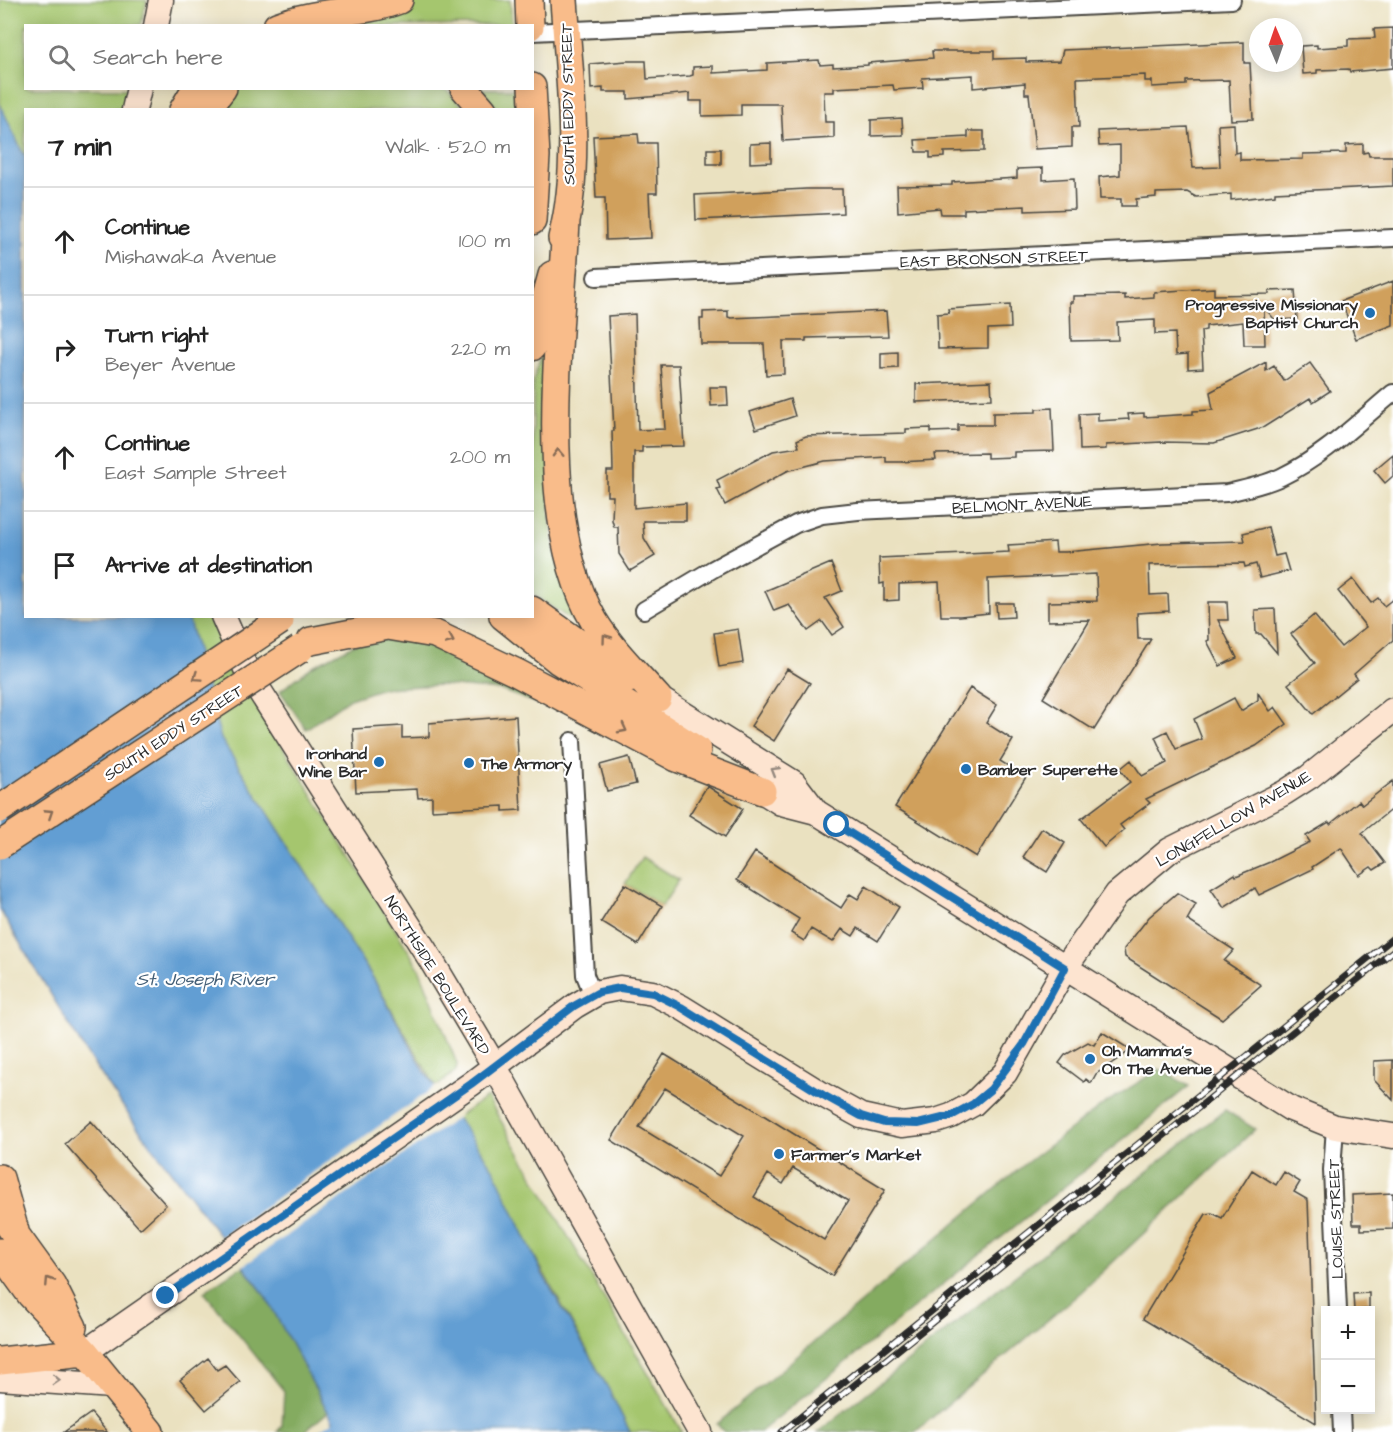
<!DOCTYPE html>
<meta charset="utf-8">
<style>
:root{--surface:#fff;--page:#f6f6f6;--text:#222;--muted:#767676;--line:#e0e0e0}
body{margin:0;font-family:"Architects Daughter",sans-serif;background:var(--page);color:var(--text)}
.controls{position:absolute;right:18px;bottom:18px;display:grid;overflow:hidden;border-radius:0px;box-shadow:0 3px 15px #0003}
.controls button{width:54px;height:54px;display:grid;place-items:center;padding:0;border:0;border-bottom:2px solid var(--line);background:var(--surface);color:var(--text);font:30px sans-serif}
.compass{position:absolute;left:1249px;top:18px;width:54px;height:54px;border-radius:50%;background:var(--surface);box-shadow:0 3px 15px #0003;rotate:358deg}
.stop{position:absolute;width:18px;height:18px;margin:-14px;border:4px solid #1f6fb2;border-radius:50%;background:#fff}
.stop.end{background:#1f6fb2;border-color:#fff;box-shadow:0 2px 6px #0008}
.list{margin:0;padding:0;list-style:none}
h2{display:flex;justify-content:space-between;align-items:center;height:78px;margin:0;padding:0 24px;font-size:26px}
h2 small{font-size:20px;font-weight:400;color:var(--muted)}
.list li{display:grid;grid-template-columns:39px 1fr auto;gap:18px;align-items:center;box-sizing:border-box;height:108px;padding:0 24px;border-top:2px solid var(--line)}
.list b{display:block;font-size:22px;white-space:nowrap}
.list p{margin:0;font-size:20px;white-space:nowrap;color:var(--muted)}
.list em{font-size:20px;font-style:normal;color:var(--muted)}
.icon{flex:none;width:33px;height:33px;fill:none;stroke:currentColor;stroke-width:2;stroke-linecap:round;stroke-linejoin:round}
.map{position:relative;flex:none;width:1393px;height:1432px;overflow:hidden}
.search{position:absolute;background:var(--surface);box-shadow:0 3px 15px #0003;left:24px;top:24px;width:510px;height:66px;display:flex;align-items:center;gap:15px;box-sizing:border-box;padding:0 21px;border-radius:0px;color:var(--muted);font-size:22px}
.panel{position:absolute;background:var(--surface);box-shadow:0 3px 15px #0003;left:24px;top:108px;width:510px;height:510px;border-radius:0px}
.map>svg:first-child{display:block}
.green{fill:#a5c66e;stroke:#68784c;stroke-width:1.5}
.forest{fill:#84ab61;stroke:#586b46;stroke-width:1.5}
.water{fill:#629ed3;stroke:#46647f;stroke-width:1.5}
.pier{fill:#eae1c0}
.lines{fill:none;stroke-linecap:round;stroke-linejoin:round}
.stream{stroke:#629ed3;stroke-width:5}
.building{fill:#d0a05c;fill-rule:evenodd}
.street-casing{stroke:#484641;stroke-width:20}
.secondary-casing{stroke:#484641;stroke-width:27}
.primary-casing{stroke:#484641;stroke-width:30}
.street{stroke:#fff;stroke-width:16}
.secondary{stroke:#fde4d0;stroke-width:24}
.primary{stroke:#f9bc8a;stroke-width:27}
.rail-casing{stroke:#2b2b2b;stroke-width:7}
.rail{stroke:#fff;stroke-width:4.5;stroke-dasharray:14;stroke-linecap:butt}
.primary-bridge-casing{stroke:#484641;stroke-width:30;stroke-linecap:butt}
.primary-bridge{stroke:#f9bc8a;stroke-width:27}
.oneway{stroke:#886c56}
.oneway2{stroke:#94887e}
.route{stroke:#1f6fb2;stroke-width:8}
.poi-dot{fill:#1f6fb2;stroke:#fff;stroke-width:2}
.labels{text-anchor:middle;stroke-width:4.5;stroke-linejoin:round;paint-order:stroke}
.street-label{font-size:16px;fill:#2b2b2b;stroke:#fff}
.poi-label{font-size:16px;font-weight:bold;fill:#2b2b2b;stroke:#fff;text-anchor:start}
.water-label{font-size:18px;font-style:italic;fill:#445f77;stroke:#fff}
</style>
<div class="map">
<svg width="1393" height="1432" viewBox="0 0 1393 1432">
<rect width="100%" height="100%" fill="#fff"/>
<filter id="ink" filterUnits="userSpaceOnUse"><feTurbulence type="fractalNoise" baseFrequency=".0167" numOctaves="2"/><feDisplacementMap in="SourceGraphic" scale="12" xChannelSelector="R" yChannelSelector="G"/><feConvolveMatrix kernelMatrix="1 2 1 2 8 2 1 2 1" color-interpolation-filters="sRGB"/></filter>
<filter id="wash" filterUnits="userSpaceOnUse"><feTurbulence type="fractalNoise" baseFrequency=".008" numOctaves="4" result="noise"/><feDisplacementMap in="SourceGraphic" scale="24" xChannelSelector="R" yChannelSelector="G"/><feGaussianBlur stdDeviation="1.35" result="paint"/><feColorMatrix in="noise" values="0 0 0 0 0 0 0 0 0 0 0 0 0 0 0 0 0 1.4 0 .05"/><feComposite in="paint" operator="in"/></filter>
<g filter="url(#wash)">
<rect width="100%" height="100%" fill="#eae1c0"/>
<path class="green" d="M0,0H147L141,25L26,26V88L127,89L123,109L26,110L25,158L0,104Z
M415,0H510L512,25L377,26L346,21Z
M236,88L446,89L466,110H220Z
M482,89H518L519,109H497Z
M542,353H550V519L555,551L563,582L583,628L533,594V381Z
M188,617H211L241,679L419,968L457,1064L456,1071L436,1087L373,978L221,739Z
M642,857L679,880L662,906L625,884Z
M487,1097L682,1432H630L608,1388L457,1117Z"/>
<path class="forest" d="M413,636L538,694L536,703L500,690L442,685L383,688L347,700L306,729L280,691L313,666L361,641Z
M1159,1069L1189,1086L760,1432H724L717,1424L1025,1164L1104,1104Z
M1225,1110L1255,1129L1080,1293L915,1432H818Z
M242,1266L265,1295L328,1412L304,1432H277L282,1426L284,1391L204,1292Z"/>
<path class="water" d="M0,104L25,158L26,616L188,617L221,739L373,978L425,1072L494,1170L542,1273L608,1388L630,1432H339L265,1295L137,1127L85,1051L0,910Z"/>
<path class="pier" d="M438,1085L460,1116L240,1268L218,1239Z"/>
<g class="lines">
<path class="stream" d="M321,1432L340,1420"/>
</g>
<g id="blocks">
<path class="building" d="M1393,28V68L1350,72L1349,69L1317,70V73L1303,74L1301,46L1317,45V48L1348,46V39L1375,38L1374,29Z
M1244,42V63H1250L1253,119L1231,120L1229,80L1186,81V85L1152,87V81H1145V75L1077,78L1079,127H1072V147L1035,149L1029,94H1025V83L973,88V75L922,78L923,88L894,90L893,85L834,88V92H824L825,122H834V138L783,141L781,104H741V115L702,116V101H690V93L628,99V92H603V88L591,89L590,64L627,61H646L647,79L690,76L693,75V67L713,66V73L767,70V63L819,60L820,65L833,64V67L868,65V63L933,58L932,51H994V59L1026,58V62L1060,61L1063,50Z
M902,118L903,135L871,136V120Z
M1234,124L1235,153L1240,152V160L1303,159V154L1346,153V145L1363,144V153L1368,152L1369,156H1393V186L1275,192V195L1231,200V194L1196,197L1187,192L1156,193V197L1136,199V206H1121V199H1100L1099,177L1120,175V145L1099,146L1098,131L1188,127L1193,168L1220,167L1218,125Z
M968,131H984V151L944,152V157L930,158V152H916L915,140L968,137Z
M638,134L639,143H656L657,193H649L651,238L606,240L605,198H596L593,136Z
M771,143V162L750,163V144Z
M707,149H721V164H707Z
M1043,168V180L1074,178L1075,209L1025,211V206L964,209V214H941L940,208L898,212L897,186L952,185V182L1017,178V169Z
M806,189H842L843,213L696,220L695,195Z
M1393,281V325L1356,339L1341,301Z
M1214,288V295L1269,294V291L1295,290L1297,319L1275,320L1264,307L1265,345H1244L1243,322L1206,326V330L1201,331L1203,368L1188,369V354L1176,355L1175,333L1155,334V320L1117,322L1118,340L1071,341L1070,302H1073V296L1125,295V299L1154,297V292Z
M1010,305L1011,328L988,329V348L938,349L937,314L949,313L948,309Z
M728,311V317L731,318L886,311L888,336L806,338V341H783L784,374L766,375L764,344H701L700,319H703V312Z
M635,314L638,430L665,429L661,365H679L684,446L642,447V452H634V508L686,503V521H643L644,538L655,556L630,571L619,554L618,527H614L612,520L613,496H607V471H613L612,431H614L608,316Z
M898,352V368L881,369V353Z
M1266,362V371L1274,366L1284,381L1310,363L1330,391L1313,402L1310,398L1264,427L1214,443L1161,442L1106,445V449L1080,450L1079,414L1098,413V421L1129,419L1128,414L1144,413V417L1193,414V411L1213,410L1210,392Z
M991,381L992,399L916,402V384Z
M710,387H727L728,405L711,406Z
M790,399L795,416L756,429L750,412Z
M1052,408L1054,451L1014,452V457L987,458V453L935,454L936,460L900,462H886V457L825,461L787,471L725,505L717,489L720,488L717,480L773,451L799,447L797,440L806,436L906,433V429L931,428V432L958,431V425H993V413L1036,412V409Z
M1393,454V476L1385,483L1374,470Z
M1268,527L1275,556L1284,554L1289,571L1260,578L1256,564L1245,567L1244,563L1149,565L1150,595L1168,594L1169,611L1137,613L1138,639H1151L1094,730L1043,698L1090,620L1048,621V602L1097,601L1096,574L988,579L989,613L960,616H941L939,582L899,584V600L884,601V583L880,584L879,558L1009,552L1008,545L1055,542L1056,552H1066L1162,543L1245,541L1243,533Z
M831,563L842,591L825,598L844,627L832,635L822,621L808,631L789,605L774,611L765,591Z
M1353,579L1371,603L1378,598L1384,606L1393,599V640L1354,674L1357,678L1313,714L1288,684L1315,663L1291,634L1314,615L1341,647L1366,627L1338,591Z
M1208,602H1227L1228,620H1218L1237,658L1220,666L1207,641L1209,640Z
M996,603H1013L1014,617L997,618Z
M1275,609L1277,653L1261,634H1256L1255,610Z
M738,629L743,663L719,667L714,633Z
M787,669L810,683L774,741L751,726Z
M970,688L997,705L986,723L1013,740L1000,761L1026,777L976,857L895,807Z
M1258,693L1270,711L1275,707L1287,724L1256,746L1146,799L1150,803L1120,825L1124,830L1104,847L1081,819L1130,782L1120,769L1131,760L1142,776L1167,763L1155,737L1167,731L1176,749L1202,739L1194,719L1234,698L1241,711L1258,700Z
M516,716L521,810L503,811V806L432,810V797L418,798L417,789L356,792L353,729L402,726V738L429,737V723Z
M629,757L636,784L607,791L600,765Z
M1393,781V808L1362,833L1385,863L1374,870L1371,867L1359,875L1341,848L1312,867L1313,869L1259,895L1255,888L1224,908L1211,889L1235,874L1236,876L1270,862L1310,842L1306,836L1329,822L1330,824L1359,801L1362,805Z
M707,786L743,809L725,837L689,815Z
M1042,828L1065,843L1047,872L1023,857Z
M755,852L841,908L850,894L858,899L866,886L899,907L878,941L858,928L853,936L842,929L833,942L811,929L804,941L791,933L799,919L737,880Z
M625,884L662,906L638,945L601,922Z
M1177,893L1196,904L1187,920L1234,950L1224,961L1261,985L1222,1019L1125,957L1124,949L1149,917Z
M1102,1032L1131,1050L1096,1074L1091,1083L1086,1079L1084,1082L1059,1063L1065,1055L1088,1042L1094,1045Z
M664,1054L885,1190L832,1276L611,1140ZM665,1088L744,1136L719,1176L639,1127ZM793,1168L848,1201L824,1240L754,1197L768,1174L783,1184Z
M1393,1060V1100L1374,1080V1061Z
M91,1121L166,1205L140,1229L65,1144Z
M1252,1170L1276,1185L1284,1172L1300,1182L1294,1192L1308,1200L1316,1423L1143,1319L1206,1214L1212,1213L1222,1218Z
M1393,1193V1229L1361,1230V1224H1353L1352,1195Z
M1369,1293V1309L1354,1310L1353,1294Z
M208,1358L217,1370L225,1365L240,1382L206,1410L180,1380Z
M91,1413L107,1432H64Z"/>
</g>
</g>
<g filter="url(#ink)">
<use href="#blocks" fill-opacity="0" stroke="#484641" stroke-width="1.5"/>
<g class="lines">
<defs>
<path id="street" d="M532,32L1232,0
M596,277L1393,238
M644,610L713,569L796,524L822,515L858,511L1227,493C1245,489 1264,485 1281,477C1323,457 1358,422 1393,393
M572,741L585,975L593,995
M1335,1127L1332,1170L1338,1310
M1341,1410L1342,1432"/>
<path id="secondary" d="M156,26L161,0
M134,110L139,88
M223,616L247,671L431,960L495,1067L700,1432
M658,698L794,783L816,812
M762,791L781,803L816,812L1291,1109L1335,1127L1393,1136
M85,1352L471,1084L575,1006L599,992L620,988L653,993L681,1007L823,1095L861,1116L902,1125L936,1121L951,1116L973,1104L1005,1073L1065,968L1117,894L1170,850L1284,793L1309,777L1393,710
M0,1378L112,1386"/>
<path id="primary" d="M529,0L530,26
M277,26C316,10 359,15 399,0
M532,87L536,156L532,221
M464,88L483,110
M183,110L196,88
M206,110L223,88
M566,221C561,338 534,517 594,621C611,649 636,673 658,698
M562,238C582,163 569,77 564,0
M532,347L552,275
M532,610L629,679
M503,616L559,661L697,750
M311,641L388,626L435,634L517,673L677,758L762,791
M0,1178L15,1231
M0,1213L52,1285L73,1327
M0,1252L31,1295L85,1352L150,1432
M0,1361L85,1352"/>
</defs>
<use href="#street" class="street-casing"/>
<use href="#secondary" class="secondary-casing"/>
<use href="#primary" class="primary-casing"/>
<use href="#street" class="street"/>
<use href="#secondary" class="secondary"/>
<use href="#primary" class="primary"/>
<defs>
<path id="rail" d="M782,1432L1393,938
M796,1432L1393,951"/>
</defs>
<use href="#rail" class="rail-casing"/>
<use href="#rail" class="rail"/>
<defs>
<path id="primary-bridge" d="M0,809L280,621
M0,845L300,649"/>
</defs>
<use href="#primary-bridge" class="primary-bridge-casing"/>
<use href="#primary-bridge" class="primary-bridge"/>
</g>
<defs><path id="oneway-chevron" d="M-2-3.5L2.5 0L-2 3.5" fill="none" stroke-width="1.6" stroke-linecap="round" stroke-linejoin="round" transform="scale(1.5)"/></defs>
<g class="oneway">
<use href="#oneway-chevron" transform="translate(558 453) rotate(-92)"/>
<use href="#oneway-chevron" transform="translate(606 638) rotate(-126)"/>
<use href="#oneway-chevron" transform="translate(450 640) rotate(23)"/>
<use href="#oneway-chevron" transform="translate(197 677) rotate(146)"/>
<use href="#oneway-chevron" transform="translate(623 729) rotate(28)"/>
<use href="#oneway-chevron" transform="translate(49 813) rotate(-33)"/>
<use href="#oneway-chevron" transform="translate(49 1281) rotate(-123)"/>
</g>
<g class="oneway2">
<use href="#oneway-chevron" transform="translate(775 771) rotate(-149)"/>
<use href="#oneway-chevron" transform="translate(56 1380) rotate(3)"/>
</g>
</g>
<g class="lines" filter="url(#ink)">
<path class="route" d="M166,1296L471,1084L574,1006L599,992L620,988L653,993L681,1007L823,1095L861,1116L884,1123L918,1124L951,1116L973,1104L991,1089L1024,1044L1065,968L837,825"/>
</g>
<g class="poi-dot">
<circle cx="1370" cy="313" r="6"/>
<circle cx="379" cy="762" r="6"/>
<circle cx="469" cy="763" r="6"/>
<circle cx="966" cy="769" r="6"/>
<circle cx="1090" cy="1059" r="6"/>
<circle cx="779" cy="1154" r="6"/>
</g>
<g class="labels">
<g class="street-label">
<text transform="translate(567 104) rotate(-91)" y="6">SOUTH EDDY STREET</text>
<text transform="translate(994 258) rotate(-2)" y="6">EAST BRONSON STREET</text>
<text transform="translate(1022 504) rotate(-3)" y="6">BELMONT AVENUE</text>
<text transform="translate(173 732) rotate(-33)" y="6">SOUTH EDDY STREET</text>
<text transform="translate(1233 818) rotate(-30)" y="6">LONGFELLOW AVENUE</text>
<text transform="translate(438 975) rotate(58)" y="6">NORTHSIDE BOULEVARD</text>
<text transform="translate(1335 1219) rotate(-92)" y="6">LOUISE STREET</text>
</g>
<g class="poi-label">
<text x="1358" y="310" text-anchor="end">Progressive Missionary<tspan x="1358" dy="18">Baptist Church</tspan></text>
<text x="367" y="759" text-anchor="end">Ironhand<tspan x="367" dy="18">Wine Bar</tspan></text>
<text x="481" y="769">The Armory</text>
<text x="978" y="775">Bamber Superette</text>
<text x="1102" y="1056">Oh Mamma's<tspan x="1102" dy="18">On The Avenue</tspan></text>
<text x="791" y="1160">Farmer's Market</text>
</g>
<g class="water-label">
<text x="205" y="985">St. Joseph River</text>
</g>
</g>
</svg>
<div class="controls">
<button>+</button>
<button>−</button>
</div>
<svg class="compass" viewBox="-18 -18 36 36"><path d="M0-13l5 13h-10z" fill="#e53935"/><path d="M0 13l5-13h-10z" fill="#767676"/></svg>
<div class="stop" style="left:837px;top:825px"></div>
<div class="stop end" style="left:166px;top:1296px"></div>
<div class="search"><svg class="icon" aria-label="search" viewBox="0 0 24 24"><circle cx="10" cy="10" r="6"/><path d="M15 15l6 6"/></svg>Search here</div>
<section class="panel">
<h2>7 min<small>Walk · 520 m</small></h2>
<ul class="list">
<li><svg class="icon" aria-label="ahead" viewBox="0 0 24 24"><path d="M12 20V5M6 11l6-6 6 6"/></svg><div><b>Continue</b><p>Mishawaka Avenue</p></div><em>100 m</em></li>
<li><svg class="icon" aria-label="right" viewBox="0 0 24 24"><path d="M7 20v-9h11M14 6l5 5-5 5"/></svg><div><b>Turn right</b><p>Beyer Avenue</p></div><em>220 m</em></li>
<li><svg class="icon" aria-label="ahead" viewBox="0 0 24 24"><path d="M12 20V5M6 11l6-6 6 6"/></svg><div><b>Continue</b><p>East Sample Street</p></div><em>200 m</em></li>
<li><svg class="icon" aria-label="arrive" viewBox="0 0 24 24"><path d="M6 21V4h12l-3 4 3 4H6"/></svg><div><b>Arrive at destination</b></div></li>
</ul>
</section>
</div>
